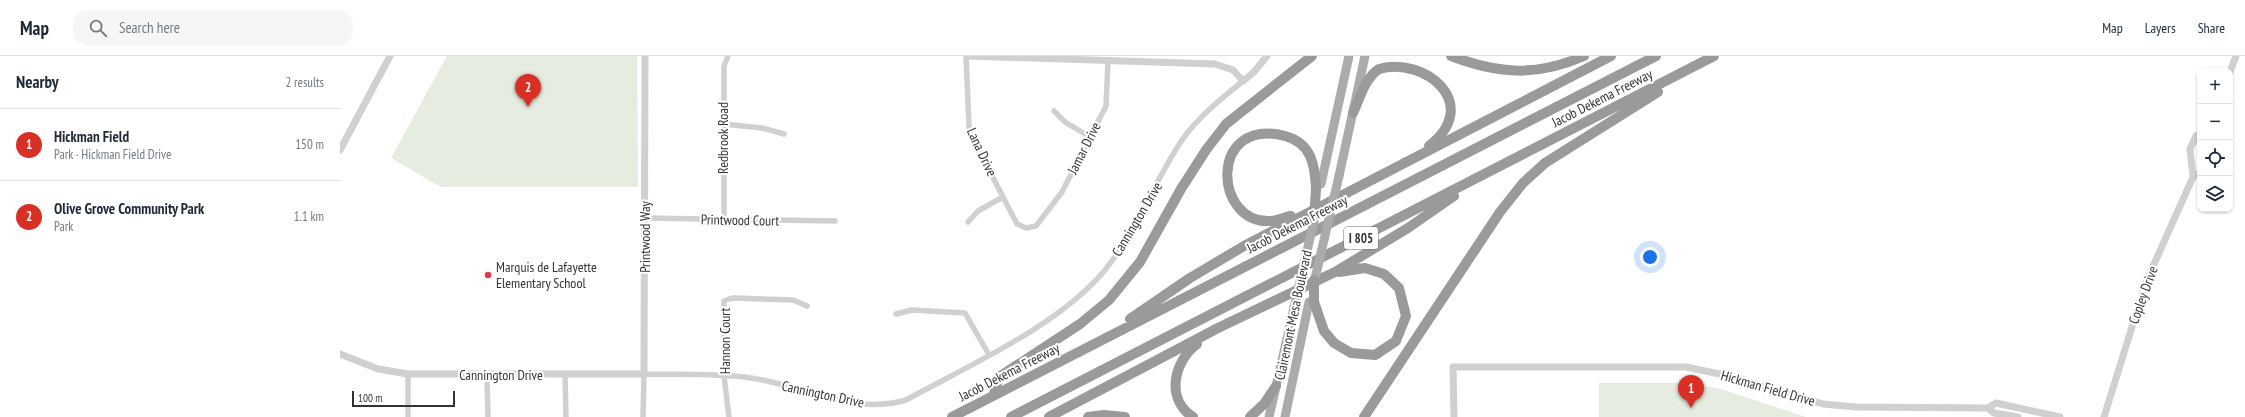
<!DOCTYPE html>
<meta charset="utf-8">
<style>
:root{--surface:#fff;--page:#f6f6f7;--text:#1f2937;--muted:#747a83;--line:#e0e1e3;--accent:#d93025}
body{margin:0;font-family:"PT Sans Narrow",sans-serif;background:var(--page);color:var(--text)}
.controls{position:absolute;right:12px;top:12px;display:grid;overflow:hidden;border-radius:8px;box-shadow:0 1px 3px #0004}
.controls button{width:36px;height:36px;display:grid;place-items:center;padding:0;border:0;border-bottom:1px solid var(--line);background:var(--surface);color:var(--text);font:20px sans-serif}
.scale{position:absolute;left:12px;bottom:10px;width:103px;box-sizing:border-box;padding-left:4px;border:2px solid #333;border-top:0;font-size:11px;line-height:14px;white-space:nowrap;color:#333;-webkit-text-stroke:3px #fff;paint-order:stroke}
.you{position:absolute;left:1310px;top:201px;width:14px;height:14px;margin:-10px;border:3px solid #fff;border-radius:50%;background:#1a73e8;box-shadow:0 0 0 6px #1a73e833}
.badge{display:grid;place-items:center;width:26px;height:26px;border-radius:50%;background:var(--accent);color:#fff;font-size:13px;font-weight:700}
.pin{position:absolute;translate:-50% -33px;filter:drop-shadow(0 1px 2px #0008)}
.pin::after{content:'';position:absolute;top:21px;width:14px;height:12px;background:inherit;clip-path:polygon(0 0,100% 0,50% 100%)}
.list{margin:0;padding:0;list-style:none}
h2{display:flex;justify-content:space-between;align-items:center;height:52px;margin:0;padding:0 16px;font-size:17px}
h2 small{font-size:13px;font-weight:400;color:var(--muted)}
.list li{display:grid;grid-template-columns:26px 1fr auto;gap:12px;align-items:center;box-sizing:border-box;height:72px;padding:0 16px;border-top:1px solid var(--line)}
.list b{display:block;font-size:15px;white-space:nowrap}
.list p{margin:0;font-size:13px;white-space:nowrap;color:var(--muted)}
.list em{font-size:13px;font-style:normal;color:var(--muted)}
.icon{flex:none;width:22px;height:22px;fill:none;stroke:currentColor;stroke-width:2;stroke-linecap:round;stroke-linejoin:round}
.map{position:relative;flex:none;width:1905px;height:361px;overflow:hidden}
header{display:flex;align-items:center;gap:24px;box-sizing:border-box;height:56px;padding:0 20px;background:var(--surface);border-bottom:1px solid var(--line)}
header strong{font-size:19px}
nav{display:flex;gap:22px;margin-inline-start:auto;font-size:14px}
.search{width:280px;height:36px;background:var(--page);display:flex;align-items:center;gap:10px;box-sizing:border-box;padding:0 14px;border-radius:16px;color:var(--muted);font-size:15px}
main{display:flex}
aside{flex:1;background:var(--surface)}
.map>svg:first-child{display:block}
.green{fill:#e6ecdf}
.lines{fill:none;stroke-linecap:round;stroke-linejoin:round}
.minor{stroke:#d0d0d0;stroke-width:5.5}
.tertiary{stroke:#d0d0d0;stroke-width:7}
.primary{stroke:#ababab;stroke-width:9}
.motorway{stroke:#9a9a9a;stroke-width:10}
.primary-bridge{stroke:#ababab;stroke-width:9}
.motorway-bridge{stroke:#9a9a9a;stroke-width:10}
.poi-dot{fill:#e63946;stroke:#fff;stroke-width:1.5}
.labels{text-anchor:middle;stroke-width:4;stroke-linejoin:round;paint-order:stroke}
.shield{fill:#fff;stroke:#707070;stroke-width:1}
.shield-label{font-size:13px;font-weight:bold;fill:#333}
.street-label{font-size:14px;fill:#333;stroke:#fff}
.poi-label{font-size:14px;fill:#333;stroke:#fff;text-anchor:start}
</style>
<header>
<strong>Map</strong>
<div class="search"><svg class="icon" aria-label="search" viewBox="0 0 24 24"><circle cx="10" cy="10" r="6"/><path d="M15 15l6 6"/></svg>Search here</div>
<nav><a>Map</a><a>Layers</a><a>Share</a></nav>
</header>
<main>
<aside>
<h2>Nearby<small>2 results</small></h2>
<ul class="list">
<li><span class="badge">1</span><div><b>Hickman Field</b><p>Park · Hickman Field Drive</p></div><em>150 m</em></li>
<li><span class="badge">2</span><div><b>Olive Grove Community Park</b><p>Park</p></div><em>1.1 km</em></li>
</ul>
</aside>
<div class="map">
<svg width="1905" height="361" viewBox="0 0 1905 361">
<rect width="100%" height="100%" fill="#fff"/>
<path class="green" d="M107,0H297L298,131H101L51,102Z
M1259,327H1338L1378,332L1466,361H1259Z"/>
<g class="lines">
<path class="minor" d="M626,0L629,70L632,81L677,168L686,172L696,170L722,136L766,50L768,6
M714,55L725,66L750,81
M383,68L422,72L444,78
M305,162L495,165
M384,164V10L388,0
M628,166L638,155L663,141
M556,258L572,254L625,257L649,299
M68,318V361
M225,318L226,361
M147,319L148,361
M303,361L304,318C339,319 375,317 411,322C463,329 512,360 566,344C628,310 720,269 765,214C797,174 814,126 842,84C858,61 882,42 903,25
M389,361L384,320V245L392,242L453,244L467,250"/>
<path class="tertiary" d="M627,0L875,8L893,14L903,25L914,16L927,0
M1890,16L1896,0
M0,94L50,0
M1853,121L1850,93L1856,80L1860,78
M0,298L38,313L68,318H304L305,0
M1648,352L1654,357L1678,361
M1114,361L1113,311H1346L1389,320L1483,348L1516,351L1648,352L1656,347L1720,361
M1764,361L1806,226L1853,121L1860,117"/>
<path class="primary" d="M999,120L1025,0
M981,128L1009,0
M929,361L954,252
M945,361L969,246"/>
<path class="motorway" d="M1111,0C1159,18 1196,21 1244,0
M1013,57C1020,42 1025,22 1039,13C1085,0 1143,48 1089,90
M951,160C945,161 937,165 931,165C873,169 868,60 945,80C972,87 975,110 976,133
M974,246L984,275L994,287L1011,297L1035,299L1056,285L1066,260L1059,232L1044,218L1025,212L999,216
M790,263L850,222L904,190L1271,0
M654,338L659,321L740,268L769,244L800,206L841,133L866,94L886,68L972,0
M612,361L1316,0
M671,361L1374,0
M709,361L878,272L995,216L1068,172L1114,140
M748,361L764,359L785,361
M853,361C825,343 834,305 857,288
M910,361L924,348L936,330
M1024,361L1160,156L1183,127L1205,107L1318,36"/>
<path class="primary-bridge" d="M973,231L999,120
M954,252L976,156"/>
<path class="motorway-bridge" d="M974,163L976,133
M974,246V224"/>
</g>
<circle class="poi-dot" cx="148" cy="219" r="4"/>
<g class="labels">
<rect class="shield" x="1004" y="171" width="34" height="22" rx="3"/>
<g class="shield-label">
<text x="1021" y="187">I 805</text>
</g>
<g class="street-label">
<text transform="translate(1262 42) rotate(-27)" y="5">Jacob Dekema Freeway</text>
<text transform="translate(383 82) rotate(-90)" y="5">Redbrook Road</text>
<text transform="translate(744 92) rotate(-63)" y="5">Jamar Drive</text>
<text transform="translate(642 96) rotate(65)" y="5">Lana Drive</text>
<text transform="translate(797 163) rotate(-59)" y="5">Cannington Drive</text>
<text transform="translate(400 164) rotate(1)" y="5">Printwood Court</text>
<text transform="translate(957 168) rotate(-27)" y="5">Jacob Dekema Freeway</text>
<text transform="translate(305 181) rotate(-90)" y="5">Printwood Way</text>
<text transform="translate(1803 239) rotate(-70)" y="5">Copley Drive</text>
<text transform="translate(953 259) rotate(-78)" y="5">Clairemont Mesa Boulevard</text>
<text transform="translate(385 285) rotate(-90)" y="5">Hannon Court</text>
<text transform="translate(669 316) rotate(-27)" y="5">Jacob Dekema Freeway</text>
<text x="161" y="324">Cannington Drive</text>
<text transform="translate(1428 332) rotate(16)" y="5">Hickman Field Drive</text>
<text transform="translate(483 338) rotate(12)" y="5">Cannington Drive</text>
</g>
<g class="poi-label">
<text x="156" y="216">Marquis de Lafayette<tspan x="156" dy="16">Elementary School</tspan></text>
</g>
</g>
</svg>
<div class="controls">
<button>+</button>
<button>−</button>
<button><svg class="icon" aria-label="locate" viewBox="0 0 24 24"><circle cx="12" cy="12" r="6"/><path d="M12 2v4M12 18v4M2 12h4M18 12h4"/></svg></button>
<button><svg class="icon" aria-label="layers" viewBox="0 0 24 24"><path d="M12 4l9 5-9 5-9-5zM3 14l9 5 9-5"/></svg></button>
</div>
<div class="scale">100 m</div>
<div class="you"></div>
<div class="pin badge" style="left:1351px;top:352px">1</div>
<div class="pin badge" style="left:188px;top:51px">2</div>
</div>
</main>
